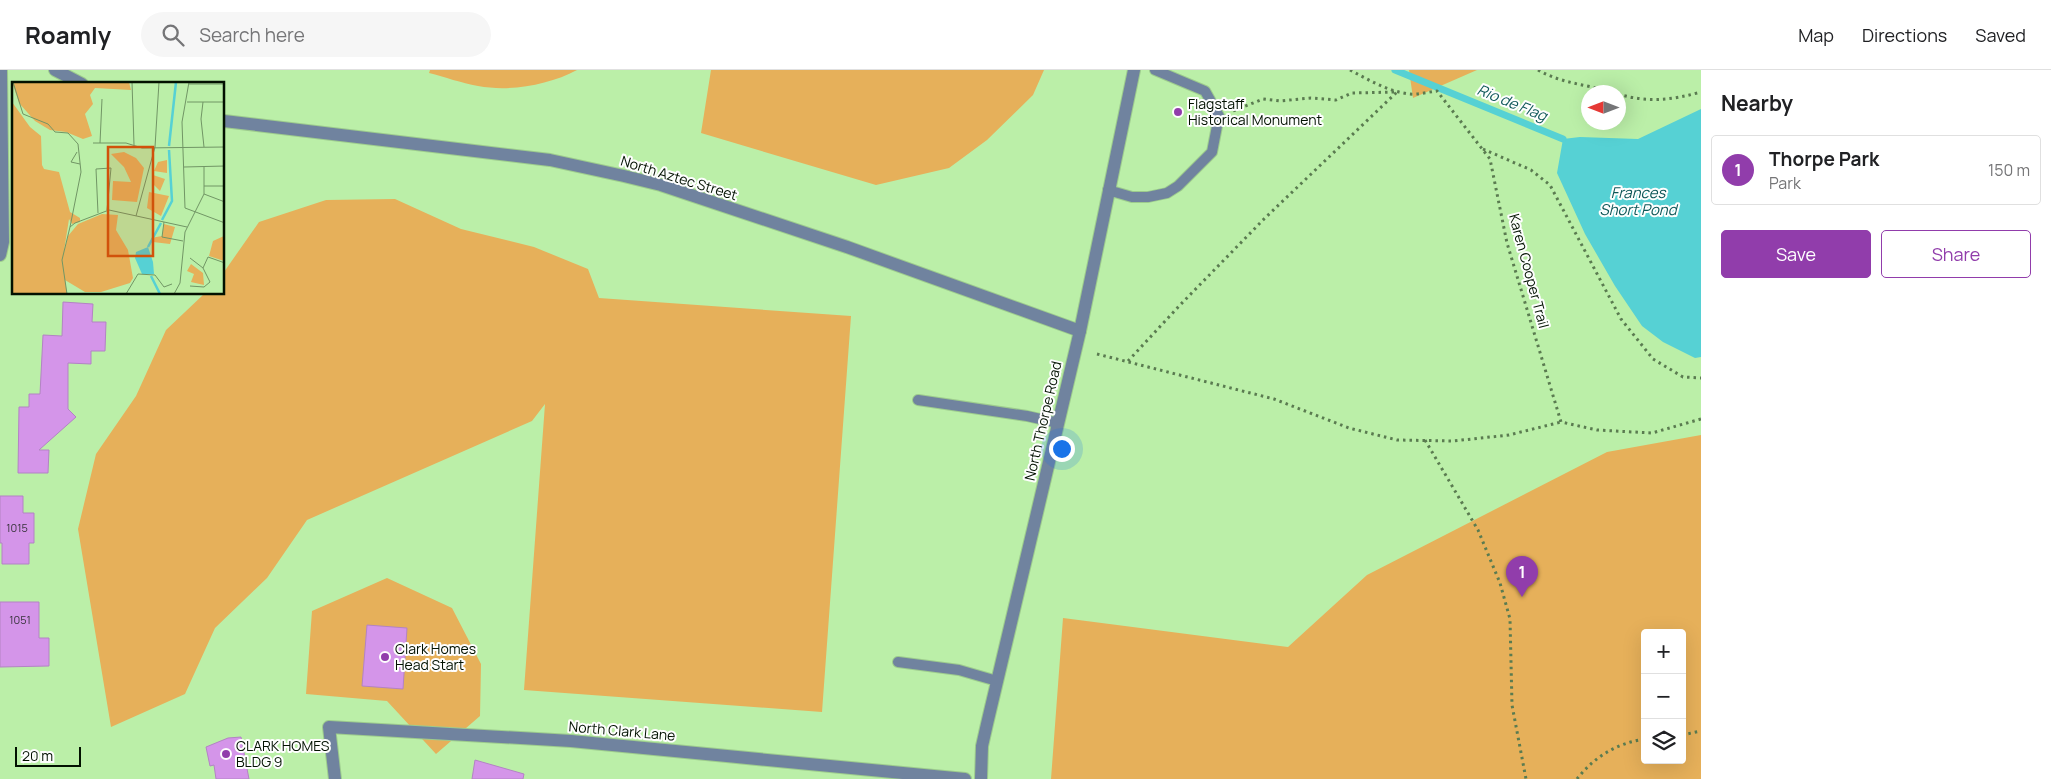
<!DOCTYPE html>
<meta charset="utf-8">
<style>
:root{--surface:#fff;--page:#f6f6f6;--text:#202124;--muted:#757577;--line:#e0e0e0;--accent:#913dab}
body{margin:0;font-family:Manrope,sans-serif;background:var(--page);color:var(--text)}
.controls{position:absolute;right:15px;bottom:15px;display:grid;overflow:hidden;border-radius:5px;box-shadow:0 5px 20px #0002}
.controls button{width:45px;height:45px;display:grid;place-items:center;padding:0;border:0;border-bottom:1px solid var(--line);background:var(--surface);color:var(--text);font:25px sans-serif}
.compass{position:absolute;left:1581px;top:15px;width:45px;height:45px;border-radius:50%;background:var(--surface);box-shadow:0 5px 20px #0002;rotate:270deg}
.scale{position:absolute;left:15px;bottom:12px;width:66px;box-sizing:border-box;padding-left:5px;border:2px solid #021100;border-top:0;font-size:14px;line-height:18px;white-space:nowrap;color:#021100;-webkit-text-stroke:4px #fefefe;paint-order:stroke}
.you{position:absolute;left:1061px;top:378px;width:18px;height:18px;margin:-12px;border:4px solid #fff;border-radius:50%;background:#1a73e8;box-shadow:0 0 0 8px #1a73e833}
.badge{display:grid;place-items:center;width:32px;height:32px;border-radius:50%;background:var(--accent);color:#fff;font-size:16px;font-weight:700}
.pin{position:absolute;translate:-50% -41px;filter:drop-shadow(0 1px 2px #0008)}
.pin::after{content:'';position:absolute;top:26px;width:18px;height:15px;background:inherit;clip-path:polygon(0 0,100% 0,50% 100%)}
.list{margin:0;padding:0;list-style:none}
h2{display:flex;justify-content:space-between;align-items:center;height:65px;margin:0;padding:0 20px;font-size:21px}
h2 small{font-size:16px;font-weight:400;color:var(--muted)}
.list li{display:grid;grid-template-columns:32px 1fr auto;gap:15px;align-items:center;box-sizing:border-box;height:70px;margin:0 10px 10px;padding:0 10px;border:1px solid var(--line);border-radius:5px}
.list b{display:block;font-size:19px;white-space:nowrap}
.list p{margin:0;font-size:16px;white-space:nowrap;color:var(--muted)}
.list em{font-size:16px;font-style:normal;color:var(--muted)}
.actions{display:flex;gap:10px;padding:15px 20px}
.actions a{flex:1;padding:11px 0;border:1px solid var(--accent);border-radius:5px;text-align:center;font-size:18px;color:var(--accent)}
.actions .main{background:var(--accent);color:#fff}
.icon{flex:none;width:28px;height:28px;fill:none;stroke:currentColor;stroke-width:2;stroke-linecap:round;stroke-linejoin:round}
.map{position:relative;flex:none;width:1701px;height:709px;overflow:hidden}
header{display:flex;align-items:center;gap:30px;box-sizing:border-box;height:70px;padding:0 25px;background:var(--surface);border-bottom:1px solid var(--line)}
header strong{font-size:24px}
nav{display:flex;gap:28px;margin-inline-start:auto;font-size:18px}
.search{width:350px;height:45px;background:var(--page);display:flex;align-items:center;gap:12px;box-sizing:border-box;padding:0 18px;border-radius:28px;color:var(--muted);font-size:19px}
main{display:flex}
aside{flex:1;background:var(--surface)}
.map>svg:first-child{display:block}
.green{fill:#e6b05a;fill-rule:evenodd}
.water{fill:#56d1d4}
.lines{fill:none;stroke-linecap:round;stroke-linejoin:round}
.stream{stroke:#56d1d4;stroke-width:7}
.building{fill:#d495e9;stroke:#b383c4}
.service-casing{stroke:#9dcb8d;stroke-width:12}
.minor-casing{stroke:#9dcb8d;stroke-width:14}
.tertiary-casing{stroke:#9dcb8d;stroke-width:14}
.path{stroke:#5a7b50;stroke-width:3;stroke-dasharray:2.5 4;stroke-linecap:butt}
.service{stroke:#70839f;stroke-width:10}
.minor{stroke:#70839f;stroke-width:12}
.tertiary{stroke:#70839f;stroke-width:12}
.poi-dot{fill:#913dab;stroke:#fefefe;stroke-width:2}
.labels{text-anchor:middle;stroke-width:4;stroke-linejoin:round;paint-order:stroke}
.number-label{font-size:11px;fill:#36323a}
.poi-label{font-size:14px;fill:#021100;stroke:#fefefe;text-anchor:start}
.street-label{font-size:14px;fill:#021100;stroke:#fefefe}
.water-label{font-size:15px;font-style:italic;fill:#0e5758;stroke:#fefefe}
.inset-river{fill:none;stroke:#56d1d4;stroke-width:2.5}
.inset-road{fill:none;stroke:#719665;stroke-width:1}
.view{fill:#d1520b;fill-opacity:0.15;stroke:#d1520b;stroke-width:2.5}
.inset-edge{fill:none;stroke:#021100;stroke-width:2.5}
</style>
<header>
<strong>Roamly</strong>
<div class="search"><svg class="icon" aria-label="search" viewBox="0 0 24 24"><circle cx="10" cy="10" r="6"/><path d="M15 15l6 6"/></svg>Search here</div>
<nav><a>Map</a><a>Directions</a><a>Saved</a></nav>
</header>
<main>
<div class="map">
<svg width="1701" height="709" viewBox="0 0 1701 709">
<rect width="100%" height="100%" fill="#bbefa8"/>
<path class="green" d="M430,0H577C549,15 510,22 478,16C461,13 445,7 429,3Z
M711,0H1044L1033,25L987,70L949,98L876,115L701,63Z
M1409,0H1477L1413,28Z
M395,129L461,159L534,177L588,199L599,228L851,246L822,642L524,620L545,334L532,351L307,450L267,508L215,558L185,624L111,657L78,459L96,384L136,326L166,260L204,224H224V202L259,152L326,130Z
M1701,365V709H1051L1063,548L1288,577L1367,505L1607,382ZM1645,563H1682V690H1645Z
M387,508L452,538L481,594L480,646L436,684L387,631L306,624L312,541Z"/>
<path class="water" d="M1701,39V287L1695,288L1663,272L1642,256L1615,216L1585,164L1557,103L1563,69L1580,67L1638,69Z"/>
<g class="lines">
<path class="stream" d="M1395,0L1563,69"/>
</g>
<path class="building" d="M63,232L93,234L92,252H106L105,281H91V294L68,293V339L76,347L39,380H49L48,403H18L19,337H29V324H40L43,265L62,266Z
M0,426H23V443H34V473H29V494H2V473H0Z
M0,532H39V568H49V596L0,597Z
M367,555L407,558L403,619L362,616Z
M241,667L249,709H216L214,695L210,696L206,677L228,668Z
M475,690L524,704L523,709H472Z"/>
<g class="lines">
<defs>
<path id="service" d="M1108,120L1132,127H1148L1167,123L1178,116L1212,82L1219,46L1205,21L1155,0
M918,330L1027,346L1058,353
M898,592L959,600L997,611"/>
<path id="minor" d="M55,0L82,14
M224,51L550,90L624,106L661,115L847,177L1080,261
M0,185L3,172L1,0
M335,709L329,657L571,671L965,709"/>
<path id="tertiary" d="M981,709L982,676L987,654L1080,261L1134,0"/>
</defs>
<use href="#service" class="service-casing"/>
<use href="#minor" class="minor-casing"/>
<use href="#tertiary" class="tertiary-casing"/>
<path class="path" d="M1350,0C1369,10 1387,21 1409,24C1417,25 1428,22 1437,21L1490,89L1507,173L1561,352L1597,360L1652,363L1701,349
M1538,0C1563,14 1585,14 1612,22
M1618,24C1648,33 1672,30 1701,22
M1483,79L1531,100L1550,115L1621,249L1653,289L1683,307L1701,308
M1097,284L1274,329L1349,358L1397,370L1453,371L1509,365L1561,352
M1128,291L1181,234L1264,149L1397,22L1352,23L1336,30L1311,28L1280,31L1263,29L1233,41
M1425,370L1478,460L1500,513L1510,549L1512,635L1526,709
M1682,665L1701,661
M1577,709C1594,687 1617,673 1645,669"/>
<use href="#service" class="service"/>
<use href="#minor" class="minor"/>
<use href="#tertiary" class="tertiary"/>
</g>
<g class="poi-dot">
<circle cx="1178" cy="42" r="5"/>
<circle cx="385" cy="587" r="5"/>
<circle cx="226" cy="684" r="5"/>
</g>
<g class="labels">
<g class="number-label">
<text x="17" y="462">1015</text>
<text x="20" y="554">1051</text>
</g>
<g class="poi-label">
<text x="1188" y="39">Flagstaff<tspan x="1188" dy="16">Historical Monument</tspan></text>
<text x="395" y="584">Clark Homes<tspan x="395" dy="16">Head Start</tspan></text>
<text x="236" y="681">CLARK HOMES<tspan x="236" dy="16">BLDG 9</tspan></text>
</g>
<g class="street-label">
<text transform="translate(679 108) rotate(17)" y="5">North Aztec Street</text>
<text transform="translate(1529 201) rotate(75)" y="5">Karen Cooper Trail</text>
<text transform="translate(1043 351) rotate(-77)" y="5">North Thorpe Road</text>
<text transform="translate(622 661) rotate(5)" y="5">North Clark Lane</text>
</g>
<g class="water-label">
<text transform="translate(1512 33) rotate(22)" y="5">Rio de Flag</text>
<text x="1638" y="128">Frances<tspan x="1638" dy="17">Short Pond</tspan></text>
</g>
</g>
<g transform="translate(12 12)">
<rect width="212" height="212" fill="#bbefa8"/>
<path d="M0,0H117L119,8L83,6L78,13L81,22L73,32L80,54L71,57L54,50L38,48L23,39L7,21ZM0,20L18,45L29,54L30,83L32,87L47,90L58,130L68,136V140L60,142L57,137L52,169L56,154L66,142L90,132L106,133L104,148L116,168L121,196L118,201L89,210H73L53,198L55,212H0ZM112,70L124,76L132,86L125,120L100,118L101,99L119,100L112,85L99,72ZM155,78V91L142,89L146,80ZM141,93L153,97L148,109L140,101ZM137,110L157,114L149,134L135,126ZM152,142L163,145L158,162L141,160L139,156L150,154ZM212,154V179L197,174L201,159ZM179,182L191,191L192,203L179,200L182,192L175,189Z" fill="#e6b05a"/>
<path d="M136,165L141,180L142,192H130L123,176L124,170Z" fill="#56d1d4"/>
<path class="inset-river" d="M157,64L164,0M150,138L160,119L157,68M136,165L149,141M139,194L148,212"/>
<path class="inset-road" d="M1,0L11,32L36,42L43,50L56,51L66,62L69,90L58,145M120,0L122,63M177,0L170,40L173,126L213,141M177,2H213M175,20H213M191,20L189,37L192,65M81,61H114L130,66L213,65M88,61L90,17M65,70L59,80L68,82M172,85L213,84M192,104H213M192,112L213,120M86,131L84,87L99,86L95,128M124,134L143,65L147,0M152,140L150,155L171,159M191,186L196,175L213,181M178,204L192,205L198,200L191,186L178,176M55,212L50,178L58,145L63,141L97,128L175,145M114,212L126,192L143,193L152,205L160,202M162,212L168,201L173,150L192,112V85"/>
<path class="view" d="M96,65H141V174H96Z"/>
<rect width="212" height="212" class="inset-edge"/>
</g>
</svg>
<div class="controls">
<button>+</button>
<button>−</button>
<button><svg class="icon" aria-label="layers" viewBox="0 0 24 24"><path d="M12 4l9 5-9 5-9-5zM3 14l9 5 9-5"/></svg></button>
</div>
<svg class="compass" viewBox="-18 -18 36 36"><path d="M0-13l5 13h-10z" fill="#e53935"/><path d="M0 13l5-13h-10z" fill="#757577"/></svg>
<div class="scale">20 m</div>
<div class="you"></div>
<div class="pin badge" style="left:1522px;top:527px">1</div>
</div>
<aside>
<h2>Nearby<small></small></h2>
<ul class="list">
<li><span class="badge">1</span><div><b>Thorpe Park</b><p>Park</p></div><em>150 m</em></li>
</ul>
<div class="actions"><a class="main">Save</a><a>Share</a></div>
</aside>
</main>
